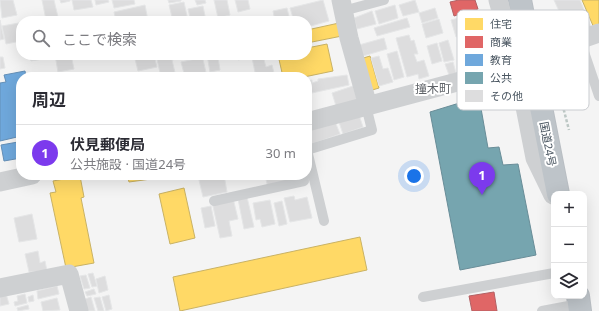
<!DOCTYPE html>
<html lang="ja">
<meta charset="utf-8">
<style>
:root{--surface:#fff;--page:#f2f2f3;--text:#2b2b33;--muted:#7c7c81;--line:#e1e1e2;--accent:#7c3aed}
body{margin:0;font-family:"Noto Sans","Noto Sans JP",sans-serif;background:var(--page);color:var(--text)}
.controls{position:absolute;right:12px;bottom:12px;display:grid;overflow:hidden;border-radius:8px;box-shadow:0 4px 16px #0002}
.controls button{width:36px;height:36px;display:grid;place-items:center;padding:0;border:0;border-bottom:1px solid var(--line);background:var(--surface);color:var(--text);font:20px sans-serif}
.you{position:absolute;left:414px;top:176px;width:14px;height:14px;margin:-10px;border:3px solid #fff;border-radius:50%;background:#1a73e8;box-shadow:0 0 0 6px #1a73e833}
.badge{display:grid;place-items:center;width:26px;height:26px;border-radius:50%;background:var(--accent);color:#fff;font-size:13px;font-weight:700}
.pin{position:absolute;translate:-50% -33px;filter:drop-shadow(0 1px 2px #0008)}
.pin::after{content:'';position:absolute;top:21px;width:14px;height:12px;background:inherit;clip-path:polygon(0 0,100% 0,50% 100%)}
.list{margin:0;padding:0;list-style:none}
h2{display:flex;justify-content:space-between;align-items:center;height:52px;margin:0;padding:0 16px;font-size:17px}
h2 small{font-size:13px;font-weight:400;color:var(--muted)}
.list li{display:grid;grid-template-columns:26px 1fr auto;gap:12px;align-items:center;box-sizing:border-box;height:56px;padding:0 16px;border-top:1px solid var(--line)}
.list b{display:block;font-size:15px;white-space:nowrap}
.list p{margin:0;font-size:13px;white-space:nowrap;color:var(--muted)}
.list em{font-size:13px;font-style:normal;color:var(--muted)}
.icon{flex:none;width:22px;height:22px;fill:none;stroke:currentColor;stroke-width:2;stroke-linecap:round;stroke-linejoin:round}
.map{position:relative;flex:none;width:599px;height:311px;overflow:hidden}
.search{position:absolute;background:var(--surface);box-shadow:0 4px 16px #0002;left:16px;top:16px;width:296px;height:44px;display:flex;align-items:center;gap:10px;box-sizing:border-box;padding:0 14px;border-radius:16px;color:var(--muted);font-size:15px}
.panel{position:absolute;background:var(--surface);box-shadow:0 4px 16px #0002;left:16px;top:72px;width:296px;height:108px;border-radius:16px}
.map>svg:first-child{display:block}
.homes{fill:#ffd966;stroke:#c9b264}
.shops{fill:#e06666;stroke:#b36164}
.schools{fill:#6fa8dc;stroke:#648fb7}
.public{fill:#76a5af;stroke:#698d98}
.building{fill:#ddddde;stroke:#e5e6e7}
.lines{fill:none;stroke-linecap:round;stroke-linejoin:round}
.highway-casing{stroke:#b9bec3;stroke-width:24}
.path{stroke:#bcc7c4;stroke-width:2.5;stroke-dasharray:3 2;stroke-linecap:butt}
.lane{stroke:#ced0d2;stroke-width:10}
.street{stroke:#ced0d2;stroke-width:19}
.highway{stroke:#bec4c9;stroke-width:22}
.labels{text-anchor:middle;stroke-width:4;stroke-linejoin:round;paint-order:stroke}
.street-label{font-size:11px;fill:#4a5661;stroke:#fff}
.neighbourhood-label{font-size:12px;fill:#5f6368;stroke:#fff}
.key{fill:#fff;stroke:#c9ccd0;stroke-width:1}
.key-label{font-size:11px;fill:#4a5661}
</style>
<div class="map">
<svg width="599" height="311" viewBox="0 0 599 311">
<rect width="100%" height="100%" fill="#f4f4f4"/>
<path class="homes" d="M582,0H599V26L594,28Z
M339,23L342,36L307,43V30Z
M327,44L333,71L304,77H283L278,55H307V48Z
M370,56L379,88L369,91L360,59Z
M127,175H151V179L129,182Z
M80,176L84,197L81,198L94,263L66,268L50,193L56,192L53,181Z
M184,188L195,238L170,244L159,194Z
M360,237L367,270L180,311L173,277Z"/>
<path class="shops" d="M459,0H475L478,9L454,16L450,2Z
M494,292L497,311H472L469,296Z"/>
<path class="schools" d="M25,71L26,77H21V158L4,161L1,145L18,142L17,137L0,141V83L6,82L4,75Z"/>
<path class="public" d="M479,97L488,148L499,147L503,165L518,164L536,255L460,270L430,112Z"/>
<path class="building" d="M0,0H13L17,15L2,18Z
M42,0H54L58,17L46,20Z
M60,0H70V1L61,3Z
M72,0H91L93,7L74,10Z
M95,0H108L109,2L96,5Z
M112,0H134L135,4L114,8Z
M168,0H181V1L169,3Z
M195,0H205L206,3L197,5Z
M214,0H227L230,15L218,18Z
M235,0H248L250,9L238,12Z
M323,0L329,21L307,27V21H294L290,8Z
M415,0L419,12L403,16L399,5Z
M554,0H580L592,29L571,38Z
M184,2L188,21H173L169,5Z
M145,5L148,21H116L114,12Z
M395,5L398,18L379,24L375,11Z
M203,6L206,21H191L188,9Z
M287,8L290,21H275L273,11Z
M435,8L438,18L422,23L419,13Z
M372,11L376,24L357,29L354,18Z
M466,16L470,33L456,37L451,20Z
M88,18V21H77V20Z
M407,18L410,27L377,36L374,28Z
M439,19L443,33L426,38L422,24Z
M0,20L4,39L0,40Z
M19,23L21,41L6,44L2,26Z
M409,35L411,41L414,40L418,54H414L417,62L424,60L429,76L419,79L418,74L407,77L396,38Z
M384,38L387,49L363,56L359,45Z
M448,40L454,60L444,62L439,43Z
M437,43L442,61L432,64L427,46Z
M397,51L404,77L394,80L387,54Z
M30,55H47L48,58L31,61Z
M55,55H71L74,69L58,72Z
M134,55H154L157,67L138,71Z
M156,55H188L189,56L172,60L176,77H161Z
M195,55H202L207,77H185L181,62L196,59Z
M207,55H227L218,57L220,70L210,72Z
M237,55H258L238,60Z
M263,56L266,67L272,65L275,77H256L252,58Z
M379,56L383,69L388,68L393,82L379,86L371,58Z
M0,57H3L5,68L0,69Z
M453,62L456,73L449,75L445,64Z
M347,75L349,85L307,94V81L312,80V83L318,81V79Z
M353,86L358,102L337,109L332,93Z
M358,112L363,127L343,134L338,119Z
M334,119L340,134L309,145L307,128Z
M224,175L227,192L203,197L199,180Z
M265,175H293L294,182L268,188Z
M294,196L295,200L307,197L312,218L290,222L284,198Z
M247,197L254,227L244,229L238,199Z
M233,198L238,219L229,221L232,236L220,238L212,202Z
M270,200L275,224L262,227L260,219L256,220L253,203Z
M282,201L287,224L279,226L274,203Z
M211,206L215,226L205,228L201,208Z
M32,214L37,239L19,242L14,218Z
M38,251L40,263L45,261L47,271L29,272L25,254Z
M93,273L97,286L92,287L88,274Z
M86,275L90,288L84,289L80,276Z
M105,276L108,290L99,293L96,279Z
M57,286L59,294L38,299L37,291Z
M94,289L96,294L87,296L85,292Z
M6,294L9,304L0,306V296Z
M25,294L27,303L15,306L14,302L18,301L17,296Z
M33,295L34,301L29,302L28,297Z
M109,295L112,309L106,311L102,297Z
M91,297L95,311H83L85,299Z
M100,297L104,311H98L94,298Z
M57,298L60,310L43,311L41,302Z
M28,305L29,309L18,311L17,308Z"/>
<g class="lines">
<defs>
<path id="highway" d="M520,0L558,194
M578,296L580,311"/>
</defs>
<use href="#highway" class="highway-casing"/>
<path class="path" d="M559,75L562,103L569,130"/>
<path class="lane" d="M343,11L384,0
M580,40L599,96
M214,201L304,181L303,175
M324,221L307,150L372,130L366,106
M423,297L554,273
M542,311L579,304"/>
<path class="street" d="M341,0L349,38L368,106
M498,0L517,66L535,158L553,195
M307,122L517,66L538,54L599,33
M0,182L32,175
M0,288L69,274L79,311"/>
<use href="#highway" class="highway"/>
</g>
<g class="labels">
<g class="street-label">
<text transform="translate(548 144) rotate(79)" y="4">国道24号</text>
</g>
<g class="neighbourhood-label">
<text x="433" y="93">撞木町</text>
</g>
</g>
<rect x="457" y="10" width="132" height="100" rx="6" class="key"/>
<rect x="465" y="18" width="18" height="12" fill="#ffd966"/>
<rect x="465" y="36" width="18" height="12" fill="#e06666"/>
<rect x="465" y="54" width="18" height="12" fill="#6fa8dc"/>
<rect x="465" y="72" width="18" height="12" fill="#76a5af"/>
<rect x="465" y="90" width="18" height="12" fill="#ddddde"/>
<g class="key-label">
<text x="490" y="28">住宅</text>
<text x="490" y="46">商業</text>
<text x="490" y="64">教育</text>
<text x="490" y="82">公共</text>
<text x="490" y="100">その他</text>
</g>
</svg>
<div class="controls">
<button>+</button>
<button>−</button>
<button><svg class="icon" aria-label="layers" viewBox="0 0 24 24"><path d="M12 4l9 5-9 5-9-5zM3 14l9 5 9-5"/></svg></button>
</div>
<div class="you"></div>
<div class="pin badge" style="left:482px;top:195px">1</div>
<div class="search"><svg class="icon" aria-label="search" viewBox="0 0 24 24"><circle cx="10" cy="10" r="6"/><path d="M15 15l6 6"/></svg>ここで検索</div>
<section class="panel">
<h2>周辺<small></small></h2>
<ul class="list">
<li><span class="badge">1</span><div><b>伏見郵便局</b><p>公共施設 · 国道24号</p></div><em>30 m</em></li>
</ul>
</section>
</div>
